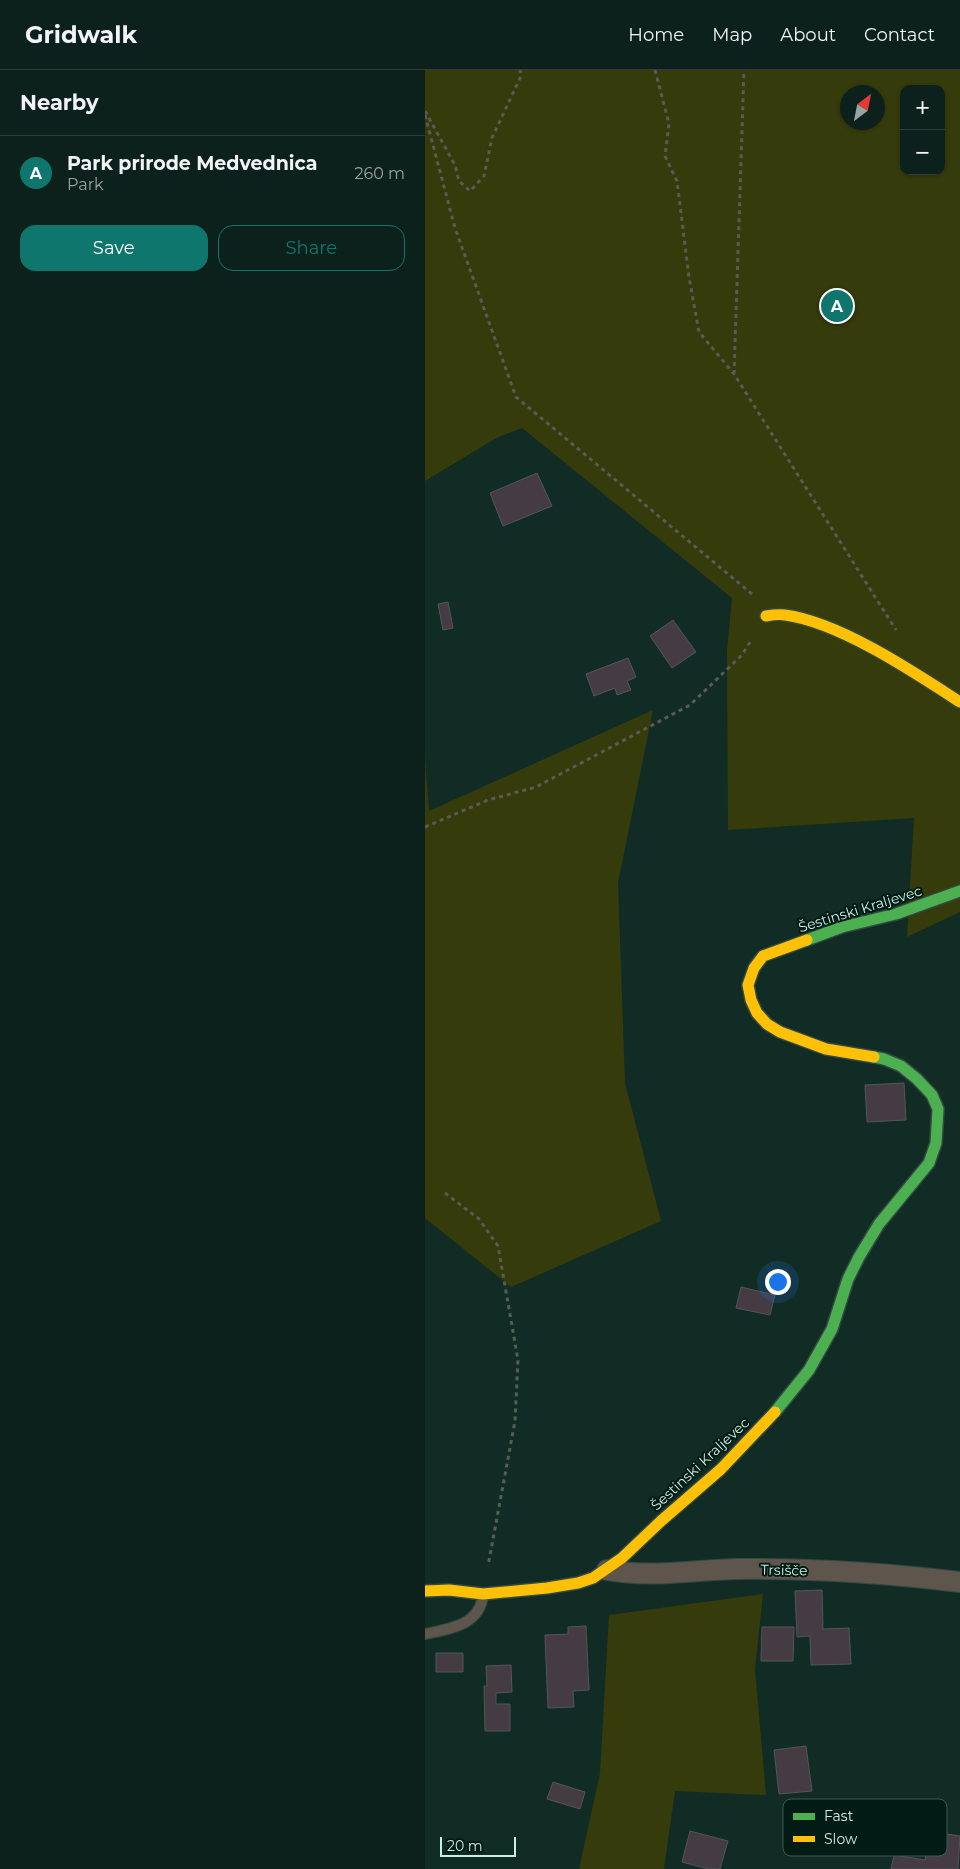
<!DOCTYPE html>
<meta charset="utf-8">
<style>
:root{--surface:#0d211c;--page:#1b2e29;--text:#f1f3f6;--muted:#9aa3a3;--line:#2d3e3b;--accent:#0f766e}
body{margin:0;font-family:Montserrat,sans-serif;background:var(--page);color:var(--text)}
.controls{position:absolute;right:15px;top:15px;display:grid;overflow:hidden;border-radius:10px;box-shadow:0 1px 4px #0004}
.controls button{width:45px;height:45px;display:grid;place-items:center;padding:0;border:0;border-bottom:1px solid var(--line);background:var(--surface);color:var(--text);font:25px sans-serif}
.compass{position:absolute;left:415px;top:15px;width:45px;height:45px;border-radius:50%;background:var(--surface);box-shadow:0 1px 4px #0004;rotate:32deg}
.scale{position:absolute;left:15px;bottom:12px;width:76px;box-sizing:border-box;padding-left:5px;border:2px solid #c8f0e1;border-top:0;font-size:14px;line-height:18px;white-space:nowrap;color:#c8f0e1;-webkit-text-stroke:4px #021b14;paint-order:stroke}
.you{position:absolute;left:352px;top:1211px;width:18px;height:18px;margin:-12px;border:4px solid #fff;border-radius:50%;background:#1a73e8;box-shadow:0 0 0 8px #1a73e833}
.badge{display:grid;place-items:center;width:32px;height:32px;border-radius:50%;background:var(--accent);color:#fff;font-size:16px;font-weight:700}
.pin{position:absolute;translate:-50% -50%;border:2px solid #fff;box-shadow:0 1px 5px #0006}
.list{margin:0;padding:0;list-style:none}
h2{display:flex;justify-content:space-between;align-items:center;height:65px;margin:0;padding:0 20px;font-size:21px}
h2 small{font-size:16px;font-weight:400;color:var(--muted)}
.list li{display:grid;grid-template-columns:32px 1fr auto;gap:15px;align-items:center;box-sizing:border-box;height:75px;padding:0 20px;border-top:1px solid var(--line)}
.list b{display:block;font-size:19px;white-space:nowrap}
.list p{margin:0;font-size:16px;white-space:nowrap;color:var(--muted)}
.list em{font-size:16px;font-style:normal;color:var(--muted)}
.actions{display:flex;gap:10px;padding:15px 20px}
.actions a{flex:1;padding:11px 0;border:1px solid var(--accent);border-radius:15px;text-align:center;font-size:18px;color:var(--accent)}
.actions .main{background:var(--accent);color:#fff}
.map{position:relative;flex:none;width:535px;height:1799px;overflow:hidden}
header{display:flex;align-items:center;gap:30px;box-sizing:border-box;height:70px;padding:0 25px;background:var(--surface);border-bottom:1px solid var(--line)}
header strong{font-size:24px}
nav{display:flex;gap:28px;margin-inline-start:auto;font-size:18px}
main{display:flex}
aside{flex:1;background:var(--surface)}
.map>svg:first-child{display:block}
.green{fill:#363b0c;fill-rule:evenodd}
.building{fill:#443b43;stroke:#555557}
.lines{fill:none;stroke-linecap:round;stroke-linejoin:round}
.lane-casing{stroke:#314942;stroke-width:12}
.street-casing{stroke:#314942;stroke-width:22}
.fast-casing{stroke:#314942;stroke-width:14}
.slow-casing{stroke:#314942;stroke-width:14}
.path{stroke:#595b54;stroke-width:3;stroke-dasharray:4 4;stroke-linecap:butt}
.lane{stroke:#5e554c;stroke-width:10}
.street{stroke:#5e554c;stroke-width:20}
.fast{stroke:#4caf50;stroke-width:11}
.slow{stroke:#ffc107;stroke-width:11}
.labels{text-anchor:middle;stroke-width:4;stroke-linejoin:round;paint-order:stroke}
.street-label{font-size:14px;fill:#c8f0e1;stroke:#021b14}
.key{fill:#021b14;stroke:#3d5b52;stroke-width:1}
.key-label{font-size:14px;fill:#c8f0e1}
</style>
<header>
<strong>Gridwalk</strong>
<nav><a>Home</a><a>Map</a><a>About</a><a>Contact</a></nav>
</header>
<main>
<aside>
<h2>Nearby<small></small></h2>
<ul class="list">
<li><span class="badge">A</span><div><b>Park prirode Medvednica</b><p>Park</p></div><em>260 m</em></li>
</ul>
<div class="actions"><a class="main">Save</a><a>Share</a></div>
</aside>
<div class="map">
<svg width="535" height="1799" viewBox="0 0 535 1799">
<rect width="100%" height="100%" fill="#112c25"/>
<path class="green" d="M0,0H535V842L482,867L489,748L303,760L302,580L307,528L97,358L73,367L0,411ZM479,19H516V101H479ZM422,22H452V52H422Z
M228,640L193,813L200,1013L236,1151L86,1217L0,1148V686L4,741Z
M338,1524L330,1599L341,1725L250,1721L239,1799H154L175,1703L184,1545Z"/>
<path class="building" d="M112,403L127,436L78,456L65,423Z
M23,532L28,558L18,560L13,534Z
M248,550L271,582L247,598L225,566Z
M203,588L211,607L202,611L206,620L192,625L190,618L169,626L161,604Z
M479,1013L481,1050L442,1052L440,1015Z
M316,1217L350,1225L345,1245L311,1238Z
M397,1520L398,1559L424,1558L426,1594L386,1595L385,1566L372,1567L370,1521Z
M161,1556L164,1620L148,1621L149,1637L123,1638L120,1565L143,1564V1557Z
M337,1557H369L368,1591H336Z
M11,1583H38V1602H11Z
M86,1595L87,1622L71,1623V1634H85V1661H60L59,1616H62L61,1596Z
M381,1676L387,1721L354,1724L349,1680Z
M128,1712L160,1722L155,1739L122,1729Z
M265,1761L303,1771L295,1799H283L257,1792Z
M504,1761L535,1766L533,1799H466L469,1785L500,1790Z"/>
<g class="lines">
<defs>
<path id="lane" d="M0,1564C25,1559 55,1555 58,1525"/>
<path id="street" d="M182,1500C225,1508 268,1500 311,1499C386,1498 461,1503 535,1512"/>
<path id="fast" d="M382,870L417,857L471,844L535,821
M350,1342L384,1300L407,1259L423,1209L434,1187L454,1154L504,1093L511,1073L513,1039L507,1025L492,1009L476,996L459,989L449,987"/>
<path id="slow" d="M341,546C347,545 354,544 360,545C414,552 489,602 535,632
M382,870L338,886L329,898L323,915L326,930L332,943L342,954L355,962L401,979L449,987
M0,1521L24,1520L58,1524L122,1518L153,1513L168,1508L197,1488L236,1451L296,1399L350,1342"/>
</defs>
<use href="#lane" class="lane-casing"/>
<use href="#street" class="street-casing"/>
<use href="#fast" class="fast-casing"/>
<use href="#slow" class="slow-casing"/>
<path class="path" d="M230,0L244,54L240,86L252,111L264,207L274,262L309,304L471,560
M0,41L30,95L34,111L45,121L59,106L67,68L96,6L95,0
M0,45L30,158L91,327L327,524
M309,304L319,0
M0,757L63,730L111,717L265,635L317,585L327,569
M20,1123L54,1149L73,1176L93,1290L90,1351L63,1496"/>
<use href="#lane" class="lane"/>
<use href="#street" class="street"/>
<use href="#fast" class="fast"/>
<use href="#slow" class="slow"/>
</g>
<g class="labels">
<g class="street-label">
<text transform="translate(435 839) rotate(-17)" y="5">Šestinski Kraljevec</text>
<text transform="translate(275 1394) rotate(-43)" y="5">Šestinski Kraljevec</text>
<text transform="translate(359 1500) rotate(1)" y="5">Trsišče</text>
</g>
</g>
<rect x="358" y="1729" width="164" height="57" rx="8" class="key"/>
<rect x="368" y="1743" width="22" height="7" fill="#4caf50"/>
<rect x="368" y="1766" width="22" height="6" fill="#ffc107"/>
<g class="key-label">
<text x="399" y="1751">Fast</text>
<text x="399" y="1774">Slow</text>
</g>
</svg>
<div class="controls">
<button>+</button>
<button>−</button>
</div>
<svg class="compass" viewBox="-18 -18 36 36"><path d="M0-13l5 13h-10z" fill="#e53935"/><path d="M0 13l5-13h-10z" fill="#9aa3a3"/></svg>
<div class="scale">20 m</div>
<div class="you"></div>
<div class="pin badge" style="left:412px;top:236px">A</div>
</div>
</main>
